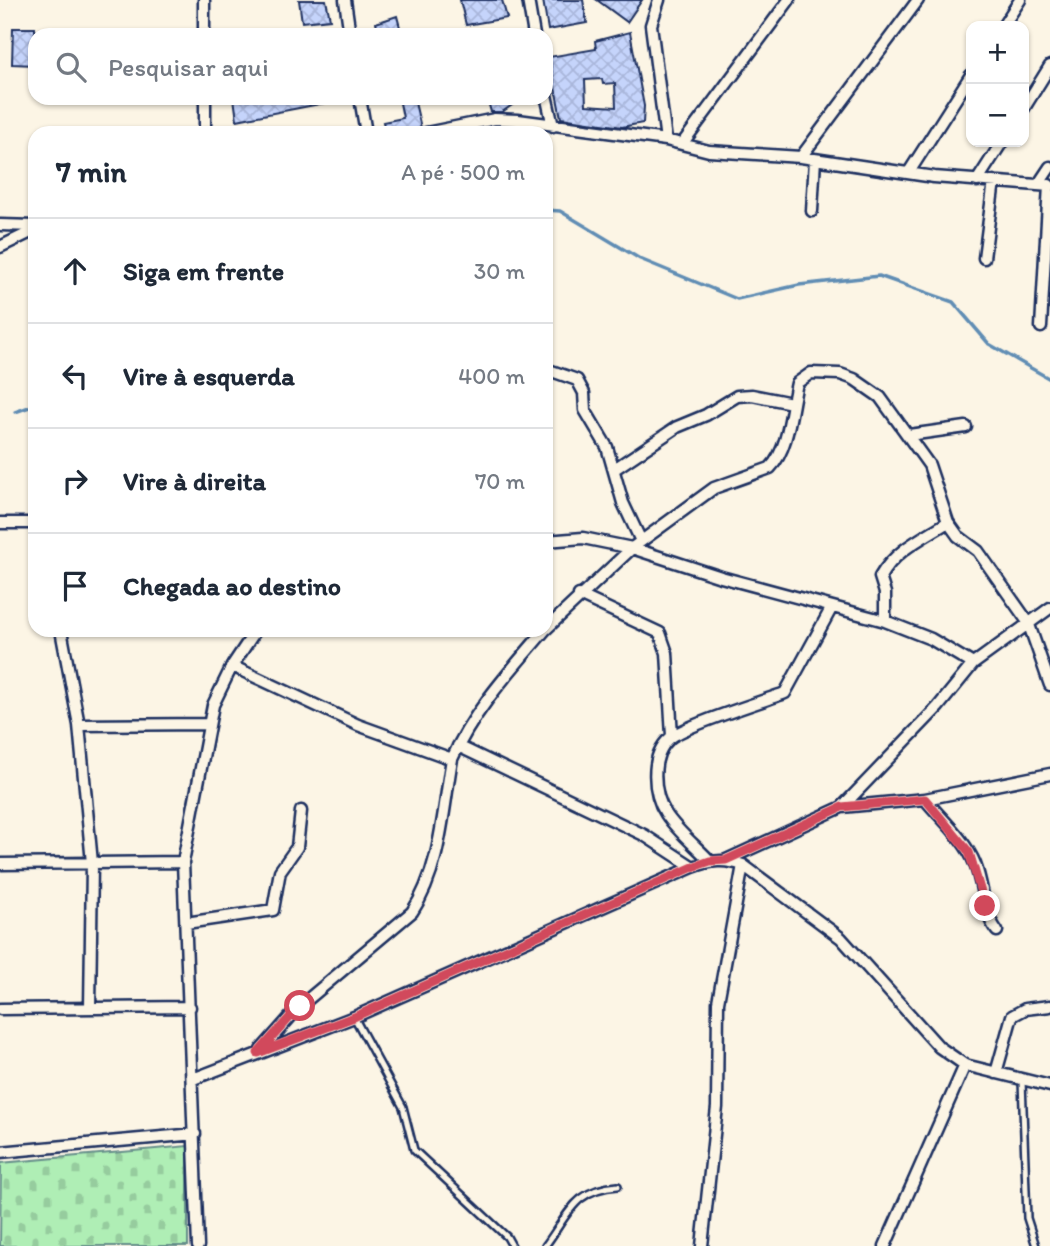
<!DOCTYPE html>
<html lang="pt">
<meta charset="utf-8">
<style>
:root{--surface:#fff;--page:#f6f6f7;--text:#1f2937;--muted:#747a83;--line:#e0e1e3}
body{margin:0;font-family:Itim,sans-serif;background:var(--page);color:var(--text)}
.controls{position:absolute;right:21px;top:21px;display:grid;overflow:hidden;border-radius:14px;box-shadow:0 2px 5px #0004}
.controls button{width:63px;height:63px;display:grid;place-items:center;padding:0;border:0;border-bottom:2px solid var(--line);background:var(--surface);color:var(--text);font:35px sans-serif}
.stop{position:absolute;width:21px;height:21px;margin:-16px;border:5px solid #d1495b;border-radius:50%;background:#fff}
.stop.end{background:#d1495b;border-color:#fff;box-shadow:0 2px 7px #0008}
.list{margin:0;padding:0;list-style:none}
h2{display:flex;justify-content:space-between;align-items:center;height:91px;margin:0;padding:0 28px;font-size:30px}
h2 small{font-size:23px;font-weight:400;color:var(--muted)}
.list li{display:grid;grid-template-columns:46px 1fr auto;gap:21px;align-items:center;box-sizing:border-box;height:105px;padding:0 28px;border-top:2px solid var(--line)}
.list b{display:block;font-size:26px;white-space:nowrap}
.list em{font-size:23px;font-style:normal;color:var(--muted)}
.icon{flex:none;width:38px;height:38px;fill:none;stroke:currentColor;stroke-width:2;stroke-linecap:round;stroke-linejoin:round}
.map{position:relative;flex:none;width:1050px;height:1246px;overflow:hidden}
.search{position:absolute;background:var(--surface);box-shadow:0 2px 5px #0004;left:28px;top:28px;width:525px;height:77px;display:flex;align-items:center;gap:18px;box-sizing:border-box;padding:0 24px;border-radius:21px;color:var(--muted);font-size:26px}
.panel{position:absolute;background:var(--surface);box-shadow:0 2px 5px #0004;left:28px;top:126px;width:525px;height:511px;border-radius:21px}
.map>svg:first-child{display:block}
.cemetery{fill:url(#cemetery-stones);stroke:#658e8a;stroke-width:2}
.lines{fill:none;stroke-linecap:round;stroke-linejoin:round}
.stream{stroke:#608db4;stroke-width:3.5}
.building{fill:url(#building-cross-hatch);stroke:#1b2f5e;stroke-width:2;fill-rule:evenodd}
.lane-casing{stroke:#1b2f5e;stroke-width:10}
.street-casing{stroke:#1b2f5e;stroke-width:15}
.lane{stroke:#fcf5e5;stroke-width:5}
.street{stroke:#fcf5e5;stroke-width:10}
.route{stroke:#d1495b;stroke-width:9}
</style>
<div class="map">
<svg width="1050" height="1246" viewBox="0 0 1050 1246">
<defs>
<pattern id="cemetery-stones" width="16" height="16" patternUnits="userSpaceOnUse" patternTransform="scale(1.75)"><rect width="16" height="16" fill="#afeeb5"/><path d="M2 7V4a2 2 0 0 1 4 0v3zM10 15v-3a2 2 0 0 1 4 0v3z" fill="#96cc9e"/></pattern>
<pattern id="building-cross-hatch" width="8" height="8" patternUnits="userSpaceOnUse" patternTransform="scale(1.75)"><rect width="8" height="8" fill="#c5d4fb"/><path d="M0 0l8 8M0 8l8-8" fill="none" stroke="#a9b6da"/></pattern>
</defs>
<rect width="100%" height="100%" fill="#fcf5e5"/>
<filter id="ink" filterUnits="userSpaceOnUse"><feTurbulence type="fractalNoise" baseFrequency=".0143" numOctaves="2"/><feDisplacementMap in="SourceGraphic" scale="14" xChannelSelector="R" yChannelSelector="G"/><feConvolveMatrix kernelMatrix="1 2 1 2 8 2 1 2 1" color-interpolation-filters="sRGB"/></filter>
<g filter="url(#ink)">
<path class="cemetery" d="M188,1146V1246H0L1,1163Z"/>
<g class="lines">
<path class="stream" d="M546,210L560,211L640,259L737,299L799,285L879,276L953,302L989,344L1050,379
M15,412L35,405"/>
</g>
<path class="building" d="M299,0H326L330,19L302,22Z
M460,0H502L507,18L466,25Z
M543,0H583L587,23L548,30Z
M597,0H642L627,22Z
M397,16L402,35H379L376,23Z
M13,28H35V65L12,64Z
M630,32L644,106L643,123L622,127L561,118L549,57L596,49L595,41ZM602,79L603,84L615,83L616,107L586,105L585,80Z
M234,98H324L325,103L237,120Z
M399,98H414L421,128L405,133H386L383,122L403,118Z
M487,98H514L515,103L502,112H491Z"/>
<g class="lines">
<defs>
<path id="lane" d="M354,1017L403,1107L414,1150L507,1237L512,1246
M1022,1081L1027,1218L1036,1246
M545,1246C569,1214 574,1189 618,1186"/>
<path id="street" d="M204,0V35
M345,0L350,35
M528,0L534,35
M659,0L651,25L666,140
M1003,26L1020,0
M546,95L553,126
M205,98V133
M360,98L366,133
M1024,108L1050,66
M426,133L495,119L518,120L666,140L709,151L801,157L934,177L1050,186
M682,144L789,0
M801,157L918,0
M909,172L971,75
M977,181L1002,142
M1038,185L1050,167
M812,211L815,159
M0,225L35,226
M0,247L35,230
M984,258L994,181
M1041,327L1049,185
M546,369L577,380L584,393L585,410L607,447L623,503L641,541
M909,435L966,427
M616,468L677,427L706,415L737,396L752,395L792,403
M0,523H35
M546,541L583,538L632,548L721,577L885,621L931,639L973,664
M579,595L660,633L667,653L672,736
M885,621V593L880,577C895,550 923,538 948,522
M546,629L632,548L714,488L770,468C789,449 791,408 797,383L811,373L840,374L854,379L880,397L929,465L948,522L958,536L978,551L1028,622L1050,685
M61,630L79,725L92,863L90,1008
M232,666L358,725L452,759
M79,725L209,724
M458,746L644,835L693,867
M925,799C942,820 965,839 975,864C984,887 982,911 997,931
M842,807L938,707L973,664L1050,608
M726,860L842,807L925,799L1050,774
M710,861C696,846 677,831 666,814C653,794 649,756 670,738C686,725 761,702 785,693L832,607
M183,862L213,705L232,666L256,630
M0,864L183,862L198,1246
M186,923L273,910L280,871L297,847L301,811
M0,1009L190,1007
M261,1050L300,1006L412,912C441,869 443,809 452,759C473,711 511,670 545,630
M996,1073L1012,1016L1025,1009L1050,1006
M193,1079L354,1017L693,867C712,860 724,859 743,865L841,938L939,1047L965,1065L1050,1086
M0,1152L195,1134
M702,1246L717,1107L718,1002L743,865
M885,1246L965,1065"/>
</defs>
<use href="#lane" class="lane-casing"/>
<use href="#street" class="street-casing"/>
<use href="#lane" class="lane"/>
<use href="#street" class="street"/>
</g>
</g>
<g class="lines" filter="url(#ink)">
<path class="route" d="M300,1006L258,1053L354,1017L693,867L710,861L726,860L842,807L925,799L969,852L985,906"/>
</g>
</svg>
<div class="controls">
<button>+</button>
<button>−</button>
</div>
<div class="stop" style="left:300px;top:1006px"></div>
<div class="stop end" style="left:985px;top:906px"></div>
<div class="search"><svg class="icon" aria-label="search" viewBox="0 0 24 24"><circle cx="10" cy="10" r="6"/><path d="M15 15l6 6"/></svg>Pesquisar aqui</div>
<section class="panel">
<h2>7 min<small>A pé · 500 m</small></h2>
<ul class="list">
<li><svg class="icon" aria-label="ahead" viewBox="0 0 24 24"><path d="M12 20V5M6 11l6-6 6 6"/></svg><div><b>Siga em frente</b></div><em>30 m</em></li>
<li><svg class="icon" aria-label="left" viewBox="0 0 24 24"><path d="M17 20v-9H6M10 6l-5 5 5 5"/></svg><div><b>Vire à esquerda</b></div><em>400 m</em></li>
<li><svg class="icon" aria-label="right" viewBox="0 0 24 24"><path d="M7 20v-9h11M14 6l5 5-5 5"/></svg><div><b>Vire à direita</b></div><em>70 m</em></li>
<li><svg class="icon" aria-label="arrive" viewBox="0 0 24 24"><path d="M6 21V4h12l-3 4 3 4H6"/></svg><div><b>Chegada ao destino</b></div></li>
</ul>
</section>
</div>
